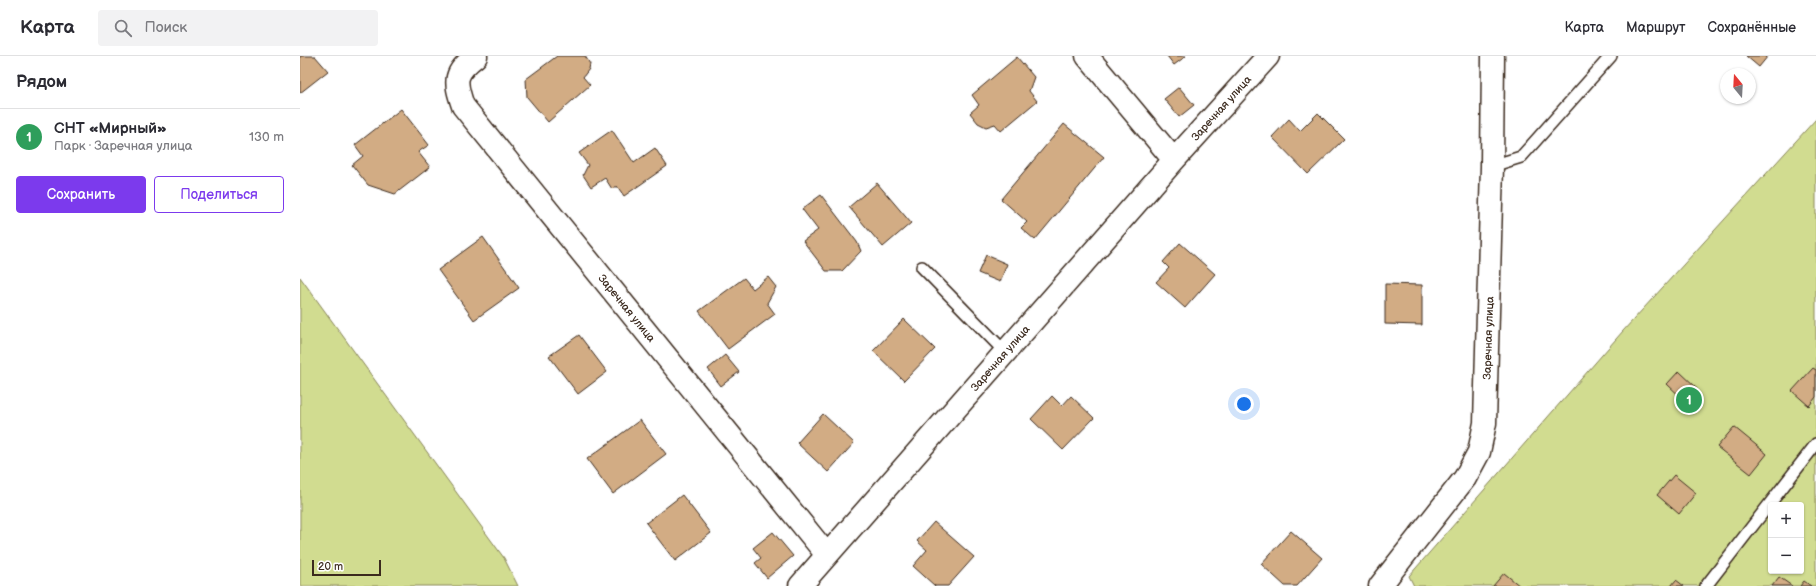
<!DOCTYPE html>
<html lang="ru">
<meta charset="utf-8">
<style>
:root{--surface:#fff;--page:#f2f2f3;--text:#2b2b33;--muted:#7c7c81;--line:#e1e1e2;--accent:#7c3aed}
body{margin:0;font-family:"Balsamiq Sans",sans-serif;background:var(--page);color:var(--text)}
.controls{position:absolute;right:12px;bottom:12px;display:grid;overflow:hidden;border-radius:4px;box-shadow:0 1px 3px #0004}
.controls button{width:36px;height:36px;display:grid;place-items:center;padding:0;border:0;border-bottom:1px solid var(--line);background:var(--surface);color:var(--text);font:20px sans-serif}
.compass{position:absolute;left:1420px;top:12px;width:36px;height:36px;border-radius:50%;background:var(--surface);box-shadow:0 1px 3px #0004;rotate:342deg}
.scale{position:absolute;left:12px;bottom:10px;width:69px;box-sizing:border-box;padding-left:4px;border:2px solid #3b2a1e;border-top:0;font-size:11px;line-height:14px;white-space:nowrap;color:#3b2a1e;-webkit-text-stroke:3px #fff;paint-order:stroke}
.you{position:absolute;left:944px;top:348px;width:14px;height:14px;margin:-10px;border:3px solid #fff;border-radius:50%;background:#1a73e8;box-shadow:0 0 0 6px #1a73e833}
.badge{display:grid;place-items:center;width:26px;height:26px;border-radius:50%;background:var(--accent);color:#fff;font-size:13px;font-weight:700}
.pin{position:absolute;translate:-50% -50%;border:2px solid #fff;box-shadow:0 1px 4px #0006}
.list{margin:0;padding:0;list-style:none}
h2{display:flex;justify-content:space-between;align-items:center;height:52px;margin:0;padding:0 16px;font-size:17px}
h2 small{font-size:13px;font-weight:400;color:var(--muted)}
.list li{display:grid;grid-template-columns:26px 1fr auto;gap:12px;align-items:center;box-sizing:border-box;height:56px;padding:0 16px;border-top:1px solid var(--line)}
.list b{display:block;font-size:15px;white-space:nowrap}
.list p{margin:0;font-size:13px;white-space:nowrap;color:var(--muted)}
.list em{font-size:13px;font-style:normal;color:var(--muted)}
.actions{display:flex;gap:8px;padding:12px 16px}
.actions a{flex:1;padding:9px 0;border:1px solid var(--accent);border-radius:4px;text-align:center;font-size:14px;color:var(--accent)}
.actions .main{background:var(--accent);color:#fff}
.icon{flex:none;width:22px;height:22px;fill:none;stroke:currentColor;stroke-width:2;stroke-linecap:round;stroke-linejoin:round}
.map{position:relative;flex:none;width:1516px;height:530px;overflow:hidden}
header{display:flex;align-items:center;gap:24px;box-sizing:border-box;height:56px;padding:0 20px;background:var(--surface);border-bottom:1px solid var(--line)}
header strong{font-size:19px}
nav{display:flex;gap:22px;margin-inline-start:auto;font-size:14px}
.search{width:280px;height:36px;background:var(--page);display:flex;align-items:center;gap:10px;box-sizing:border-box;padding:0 14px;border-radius:4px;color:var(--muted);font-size:15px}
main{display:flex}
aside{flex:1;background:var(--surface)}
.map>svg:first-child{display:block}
.green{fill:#d1dc90;stroke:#868357;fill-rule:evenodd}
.building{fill:#d2ac84;stroke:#3b2a1e}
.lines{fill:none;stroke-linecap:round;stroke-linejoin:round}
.service-casing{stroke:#3b2a1e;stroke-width:14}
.minor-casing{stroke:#3b2a1e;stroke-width:25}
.service{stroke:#fff;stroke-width:11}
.minor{stroke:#fff;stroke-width:22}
.labels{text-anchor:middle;stroke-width:4;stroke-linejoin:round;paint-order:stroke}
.street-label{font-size:11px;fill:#3b2a1e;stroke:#fff}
</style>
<header>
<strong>Карта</strong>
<div class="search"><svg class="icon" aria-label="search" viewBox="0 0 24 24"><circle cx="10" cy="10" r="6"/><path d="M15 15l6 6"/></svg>Поиск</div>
<nav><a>Карта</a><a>Маршрут</a><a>Сохранённые</a></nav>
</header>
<main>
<aside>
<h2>Рядом<small></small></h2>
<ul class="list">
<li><span class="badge" style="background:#2e9e5b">1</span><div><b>СНТ «Мирный»</b><p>Парк · Заречная улица</p></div><em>130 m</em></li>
</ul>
<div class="actions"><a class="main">Сохранить</a><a>Поделиться</a></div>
</aside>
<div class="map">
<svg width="1516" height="530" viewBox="0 0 1516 530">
<rect width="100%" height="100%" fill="#fff"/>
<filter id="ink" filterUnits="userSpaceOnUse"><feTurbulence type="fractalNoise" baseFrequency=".025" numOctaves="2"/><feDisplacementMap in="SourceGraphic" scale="8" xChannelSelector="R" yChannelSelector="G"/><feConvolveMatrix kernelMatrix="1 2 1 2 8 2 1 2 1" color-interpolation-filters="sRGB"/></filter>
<g filter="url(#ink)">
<path class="green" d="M1516,63V530H1114L1109,520L1323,275ZM1471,449H1501V515H1471Z
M0,221L204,502L218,530H0Z"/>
<path class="building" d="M0,0H15L28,15L0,37Z
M257,0H285L290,8L289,13L283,21L290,29L248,66L227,41L226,23Z
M867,0H886L874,9Z
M1446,0H1468L1459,11Z
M717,1L734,21L729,35L737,45L701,75L695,68L686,71L678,67L670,57L679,49L672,39Z
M879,31L894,49L879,61L864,43Z
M101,53L129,89L118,96L130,111L95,138L68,129L52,109L63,100L55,89Z
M1018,57L1044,83L1008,118L972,81L989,63L1000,75Z
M764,68L804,101L735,184L721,172L727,166L701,143Z
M312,74L334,107L355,92L367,110L324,140L317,130L312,133L305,122L291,131L283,119L288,109L279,97Z
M577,127L611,167L583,191L549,151Z
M521,139L557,186L561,195L542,215H526L503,185L518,174L502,153Z
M183,181L219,232L174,264L138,214Z
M880,187L915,218L885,252L856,226L869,212L863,206Z
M686,199L707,208L700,226L678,217Z
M468,221L476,231L467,247L475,258L428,293L399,255L444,222L453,233Z
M1085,228L1122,229V269L1085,268Z
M604,263L635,293L604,325L573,295Z
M279,279L307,316L278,338L249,300Z
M425,299L439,316L421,330L408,313Z
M1513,312L1516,314V341L1509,350L1492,335Z
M1379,315L1397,332L1385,345L1367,328Z
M752,340L762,350L771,340L794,362L763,394L731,363Z
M523,358L554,387L528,416L497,387Z
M340,364L366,398L313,438L287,403Z
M1434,371L1467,398L1451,418L1417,391Z
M1374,419L1396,437L1379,458L1357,439Z
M382,439L411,477L375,505L346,467Z
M634,466L674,501L648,530H635L613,510L627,494L617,485Z
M991,475L1022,502L997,530H985L961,508Z
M473,476L493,500L467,522L455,507L461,502L453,492Z
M1204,517L1220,530H1193Z
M1479,521L1492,530H1472Z
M1376,524L1384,530H1371Z
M1504,525L1511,530H1500Z"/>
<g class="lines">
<defs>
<path id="service" d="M1192,110L1221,101L1311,0
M622,211L705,296
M1406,530L1516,388"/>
<path id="minor" d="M176,0C154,17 154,24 163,50L527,499
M787,0L874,104
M500,530L874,104L968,0
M1080,530L1165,422L1179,396L1185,367L1192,110L1193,0"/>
</defs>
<use href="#service" class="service-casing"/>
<use href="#minor" class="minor-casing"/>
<use href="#service" class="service"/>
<use href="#minor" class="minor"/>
</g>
</g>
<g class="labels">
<g class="street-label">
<text transform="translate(921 52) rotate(-48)" y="4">Заречная улица</text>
<text transform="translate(327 252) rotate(51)" y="4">Заречная улица</text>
<text transform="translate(1188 282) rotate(-88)" y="4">Заречная улица</text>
<text transform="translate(700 302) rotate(-49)" y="4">Заречная улица</text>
</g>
</g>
</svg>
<div class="controls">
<button>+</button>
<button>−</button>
</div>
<svg class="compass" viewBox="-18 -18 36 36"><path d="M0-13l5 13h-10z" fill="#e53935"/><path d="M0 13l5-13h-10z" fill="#7c7c81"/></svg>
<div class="scale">20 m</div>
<div class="you"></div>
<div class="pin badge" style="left:1389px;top:344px;background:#2e9e5b">1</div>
</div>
</main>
